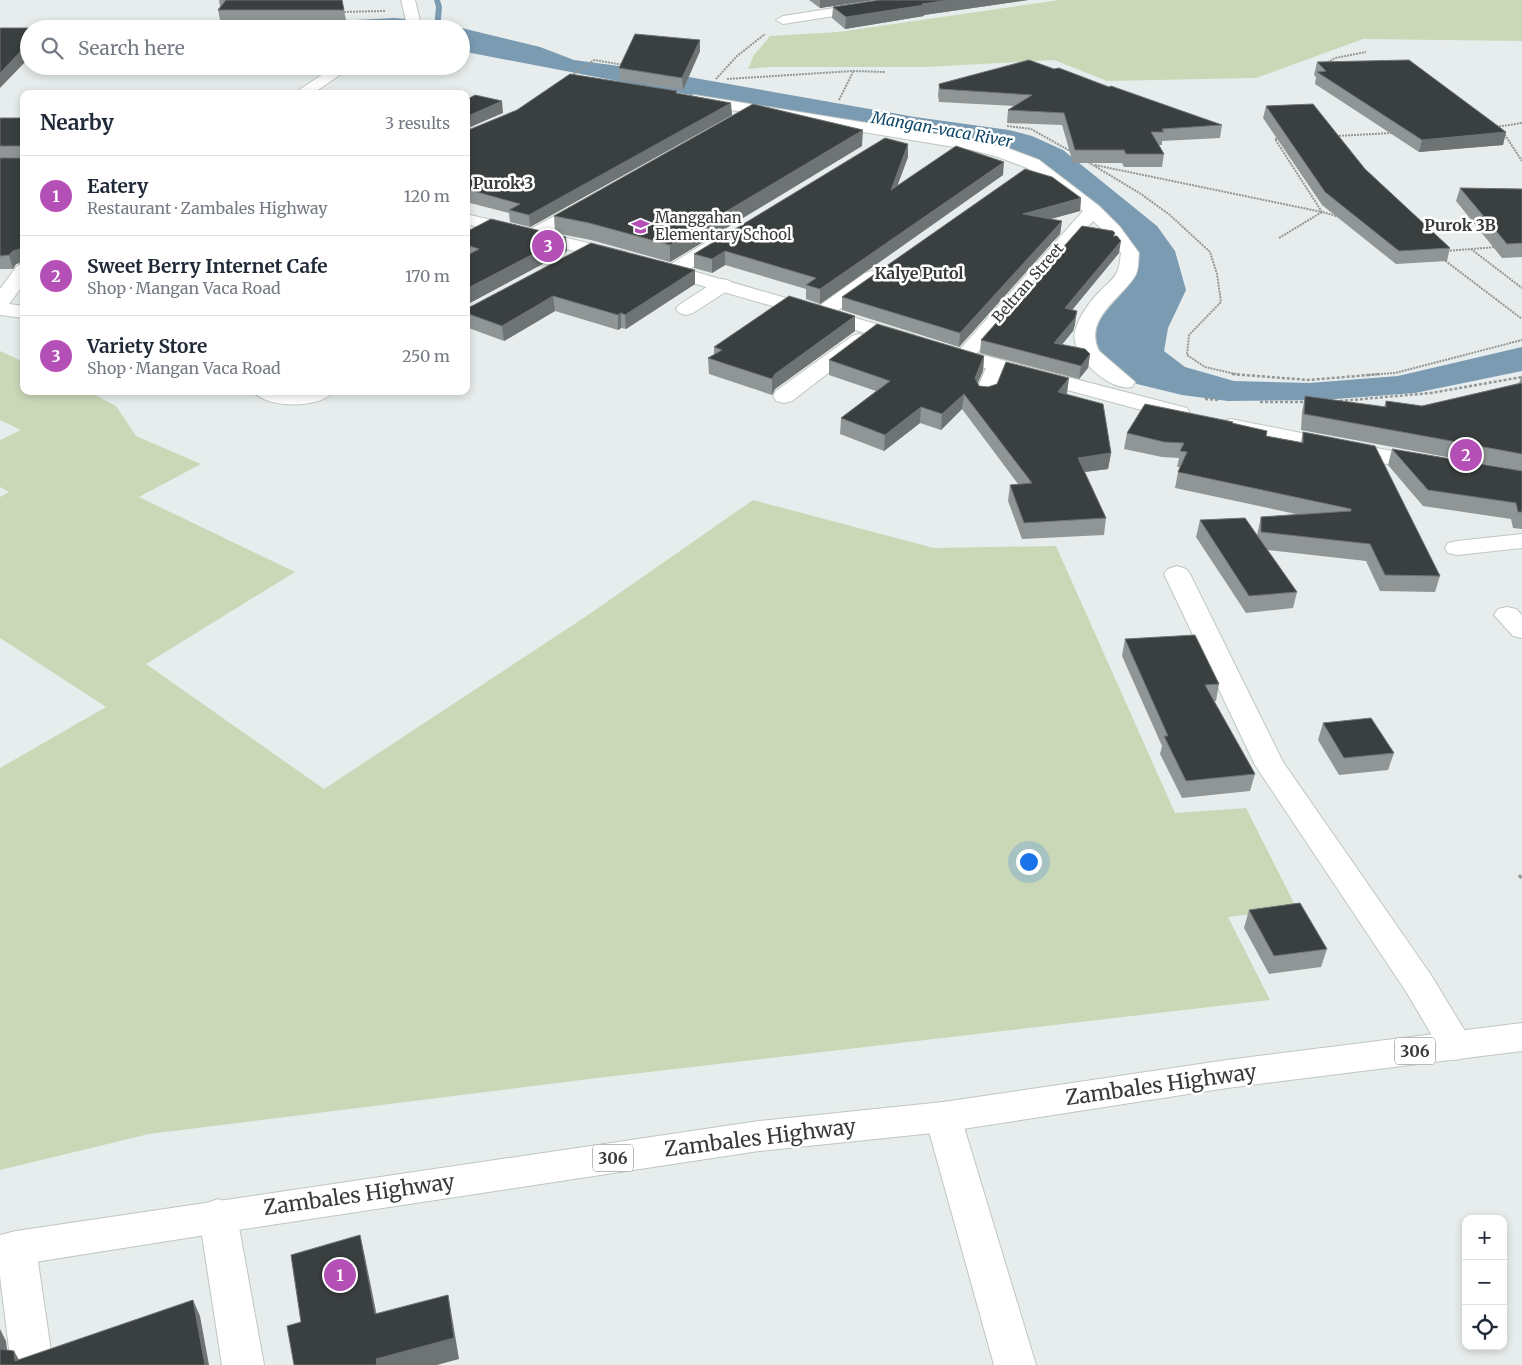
<!DOCTYPE html>
<meta charset="utf-8">
<style>
:root{--surface:#fff;--page:#f2f2f3;--text:#1f2937;--muted:#747a83;--line:#e0e1e3;--accent:#b34fb5}
body{margin:0;font-family:Merriweather,serif;background:var(--page);color:var(--text)}
.controls{position:absolute;right:15px;bottom:15px;display:grid;overflow:hidden;border-radius:10px;box-shadow:0 2px 8px #0003}
.controls button{width:45px;height:45px;display:grid;place-items:center;padding:0;border:0;border-bottom:1px solid var(--line);background:var(--surface);color:var(--text);font:25px sans-serif}
.you{position:absolute;left:1028px;top:861px;width:18px;height:18px;margin:-12px;border:4px solid #fff;border-radius:50%;background:#1a73e8;box-shadow:0 0 0 8px #1a73e833}
.badge{display:grid;place-items:center;width:32px;height:32px;border-radius:50%;background:var(--accent);color:#fff;font-size:16px;font-weight:700}
.pin{position:absolute;translate:-50% -50%;border:2px solid #fff;box-shadow:0 1px 5px #0006}
.list{margin:0;padding:0;list-style:none}
h2{display:flex;justify-content:space-between;align-items:center;height:65px;margin:0;padding:0 20px;font-size:21px}
h2 small{font-size:16px;font-weight:400;color:var(--muted)}
.list li{display:grid;grid-template-columns:32px 1fr auto;gap:15px;align-items:center;box-sizing:border-box;height:80px;padding:0 20px;border-top:1px solid var(--line)}
.list b{display:block;font-size:19px;white-space:nowrap}
.list p{margin:0;font-size:16px;white-space:nowrap;color:var(--muted)}
.list em{font-size:16px;font-style:normal;color:var(--muted)}
.icon{flex:none;width:28px;height:28px;fill:none;stroke:currentColor;stroke-width:2;stroke-linecap:round;stroke-linejoin:round}
.map{position:relative;flex:none;width:1522px;height:1365px;overflow:hidden}
.search{position:absolute;background:var(--surface);box-shadow:0 2px 8px #0003;left:20px;top:20px;width:450px;height:55px;display:flex;align-items:center;gap:12px;box-sizing:border-box;padding:0 18px;border-radius:28px;color:var(--muted);font-size:19px}
.panel{position:absolute;background:var(--surface);box-shadow:0 2px 8px #0003;left:20px;top:90px;width:450px;height:305px;border-radius:10px}
.map>svg:first-child{display:block}
.green{fill:#cbd8b8}
.water{fill:#7b9bb3}
.lines{fill:none;stroke-linecap:round;stroke-linejoin:round}
.stream{fill:#7b9bb3;fill-rule:evenodd}
.minor-casing{stroke:#bfc6c4;stroke-width:2}
.major-casing{stroke:#bfc6c4;stroke-width:2}
.path-far2{stroke:#949897;stroke-width:2;stroke-dasharray:2 1;stroke-linecap:butt}
.path-far1{stroke:#949897;stroke-width:2.5;stroke-dasharray:3 2;stroke-linecap:butt}
.path{stroke:#949897;stroke-width:3;stroke-dasharray:4 2.5;stroke-linecap:butt}
.minor{fill:#fff;fill-rule:evenodd}
.major{fill:#fff;fill-rule:evenodd}
.wall{fill:#909696}
.shaded-wall{fill:#6e7374}
.building{fill:#3a3f40;stroke:#6e7374}
.labels{text-anchor:middle;stroke-width:5;stroke-linejoin:round;paint-order:stroke}
.far-poi-label{font-size:15px;fill:#373a39;stroke:#fff;text-anchor:start}
.far-street-label{font-size:15px;fill:#373a39;stroke:#fff}
.far-water-label{font-size:16px;font-style:italic;fill:#0c4768;stroke:#fff}
.far-neighbourhood-label{font-size:16px;font-weight:bold;fill:#373a39;stroke:#fff}
.far-quarter-label{font-size:16px;font-weight:bold;fill:#373a39;stroke:#fff}
.shield{fill:#fff;stroke:#737574;stroke-width:1}
.shield-label{font-size:16px;font-weight:bold;fill:#373a39}
.near-street-label{font-size:21px;fill:#373a39;stroke:#fff}
</style>
<div class="map">
<svg width="1522" height="1365" viewBox="0 0 1522 1365">
<rect width="100%" height="100%" fill="#e7edec"/>
<path class="green" d="M1059,0H1522V41L1363,39L1256,78L1107,81L1054,60L925,67H771L748,69L754,55L770,36L838,32Z
M0,351L24,362V391H88L116,406L136,436L201,464L139,497L295,572L146,664L324,789L588,615L753,500L934,548L1056,546L1175,813L1246,808L1297,909L1228,917L1270,1000L597,1078L149,1134L0,1170V768L106,707L0,638V497L9,492L0,487V440L21,430L0,420Z"/>
<path class="water" d="M394,18L433,21L540,47L574,60L649,70L915,117L1009,130L1032,136L1063,150L1157,226L1175,251L1186,290L1168,328L1164,351L1185,367L1234,381L1309,383L1398,376L1522,347V371L1415,393L1322,400L1228,401L1182,395L1137,384L1111,366L1096,345L1094,325L1138,265L1039,163L979,141L717,100L461,51V29H162L204,22H317Z"/>
<g class="lines">
<path class="stream" d="M434,0H440L442,7L440,29H434L436,7Z"/>
<defs>
<path id="minor" d="M886,0H919L912,4L783,24L776,20L783,16Z
M694,95L972,140L1010,149L1039,160L1099,206L1120,227L1139,253C1138,261 1139,269 1135,276C1121,299 1083,319 1099,351L1135,382L1132,387C1109,392 1069,355 1075,331C1079,316 1090,301 1102,289C1107,284 1114,279 1117,272C1120,266 1120,259 1121,253L1108,235L1093,221L970,361L963,363L956,361L953,357L1083,211L1027,168L998,157L972,150L688,103L686,100L688,97Z
M586,201L592,202L595,206L592,210L541,239L534,241L527,239L525,235L527,231L580,202Z
M725,233L732,235L734,239L732,243L680,275L673,277L666,275L663,271L666,267L718,235Z
M24,264V284L9,304L24,306V318L0,315V289L17,266Z
M872,271L879,273L882,277L879,281L829,317L822,319L815,317L812,313L815,309L865,273Z
M723,279L730,281L733,285L730,289L693,313L686,315L679,313L676,309L679,305L716,281Z
M859,334L866,336L869,340L866,344L792,401L784,403L776,401L773,396L776,391L852,336Z
M996,359L1003,361L1007,365L994,399L986,400L978,399L975,394L989,361Z
M253,391H334C321,409 266,409 253,391Z
M1522,534V548L1457,555L1448,553L1445,548L1448,543L1457,541Z
M1177,566L1186,569L1190,574L1283,762L1431,975L1468,1036L1473,1046L1468,1056L1456,1060L1444,1056L1407,993L1255,765L1164,574L1168,569Z
M1507,607L1516,609L1522,615V638L1513,636L1494,615L1498,609Z
M943,1102L956,1106L961,1117L1036,1365H994L925,1117L930,1106Z
M218,1199L232,1204L237,1216L264,1365H222L199,1216L204,1204Z
M16,1231L30,1236L36,1248L53,1365H11L0,1276V1240L2,1236Z"/>
<path id="major" d="M401,0H415L420,21L412,29H396L406,20Z
M335,66H353L312,94H293Z
M466,214L626,252L628,256L626,260L619,262L466,224Z
M658,261L914,335L917,339L914,343L907,345L900,343L651,271L648,267L651,263Z
M948,346L1187,408L1190,413L1187,418L1179,420L941,356L938,352L941,348Z
M1231,419L1427,458L1435,460L1439,465L1435,470L1427,472L1223,431L1220,426L1223,421Z
M1522,1023V1051L1227,1088L943,1132L759,1151L218,1233L16,1265L0,1271V1235L16,1231L759,1121L943,1102L1227,1060Z"/>
</defs>
<use href="#minor" class="minor-casing"/>
<use href="#major" class="major-casing"/>
<path class="path-far2" d="M341,12L385,11
M1325,64L1335,58L1366,52
M571,76L594,60L624,65
M716,79L737,56L765,34
M727,79L853,71L885,72
M839,100L853,72
M1007,126L1031,129L1072,152
M1496,127L1522,123
M1503,132L1522,161
M1336,136L1392,133
M1280,139H1275L1322,212
M1088,162L1141,194L1170,215L1210,252L1217,274L1221,302L1189,335L1187,355L1205,367L1240,375
M1095,165L1322,212
M1279,238L1322,212L1340,217
M1471,249L1522,288
M1447,251L1496,247
M1443,259L1522,319
M1366,375L1395,373L1522,340"/>
<path class="path-far1" d="M1232,374L1308,380L1381,374
M1205,399L1219,400
M1340,401L1431,393L1522,377
M1260,402H1306"/>
<path class="path" d="M1519,875L1522,879"/>
<use href="#minor" class="minor"/>
<use href="#major" class="major"/>
</g>
<path class="wall" d="M219,0H342L346,20H220L218,10L220,7Z
M809,0H874L820,8Z
M879,0H1028L924,15V16L845,29L832,18L833,7Z
M700,40V51L683,90L620,80L619,68Z
M1317,62L1506,132L1503,145L1419,152L1315,84L1316,77L1314,75Z
M1054,69L1222,125L1220,138L1162,141V145H1159L1164,154L1162,167H1124L1122,163H1073L1062,125L1007,123L1008,110L1015,106L939,102L938,96L939,84Z
M677,94L732,115L530,227L510,222L509,213L466,202V131Z
M1266,106L1365,169L1450,248L1447,261L1396,264L1322,205L1263,118Z
M0,118H24V262L16,264L13,269H0V158H22H0Z
M862,146L670,262L591,240L555,233L554,216Z
M908,157L897,186L1003,175L820,304L806,299V289L725,265L712,273L694,268V254Z
M1460,188L1522,189V257L1502,258L1456,201Z
M1081,198L1080,211L1050,219L1062,221L1060,234L959,347L842,310V297Z
M466,232L566,237L567,251L466,305Z
M1115,233L1114,236L1119,253L1072,310L1075,324L1073,331L1062,344L1090,354L1088,368L1079,379L980,353L981,340Z
M695,270V284L626,329L621,328L618,330L555,311L504,341L466,327V308Z
M855,316V331L775,389L772,395L709,374L708,358L714,355V347Z
M984,356L983,371L978,383L979,386L1067,393V394L1111,453L1108,469L1085,472L1106,518L1104,535L1022,539L1008,501L1010,485L1018,484L962,409L941,430L920,423L884,451L840,434L841,418L876,391L829,375V360Z
M1522,375V471L1301,430L1302,412L1305,396L1384,407L1386,401L1422,406L1519,383Z
M1233,423L1266,436L1301,442L1303,432L1440,576L1435,592L1380,591L1366,561L1267,550L1297,592L1293,608L1246,613L1196,537L1200,520L1257,535L1261,517L1296,514L1175,488L1178,472L1180,467H1177L1179,458L1162,457L1124,449L1127,433Z
M1392,449L1522,471V529L1513,528L1511,519L1423,506L1388,465Z
M1125,639L1219,684L1216,701H1214L1255,774L1250,791L1182,798L1160,754L1162,746L1122,656Z
M1323,723L1394,753L1388,770L1339,775L1318,740Z
M1249,910L1327,949L1321,967L1269,974L1244,928Z"/>
<path class="shaded-wall" d="M820,0H874L820,8Z
M949,0H1028L924,15V16L845,29L846,17L922,4Z
M700,40V51L683,90L682,78Z
M29,43V58L0,88V73Z
M502,101L503,113L466,129V117Z
M731,103L732,115L530,227L529,215Z
M863,130L862,146L670,262V245Z
M1506,132L1503,145L1419,152L1422,140Z
M908,144V157L891,203V190Z
M1004,162L1003,175L820,304V289Z
M1081,198L1080,211L1022,227L1023,214Z
M1062,221L1060,234L959,347L960,333Z
M566,237L567,251L466,305V289Z
M1121,241L1119,253L1063,321L1065,308Z
M20,249L23,262L16,264L13,269L9,255L13,251Z
M725,251V265L712,273V259Z
M695,270V284L626,329L625,315Z
M553,296L555,311L504,341L502,326Z
M1077,311L1075,324L1073,331L1053,356L1054,343Z
M621,313V328L618,330V315Z
M855,316V331L775,389L772,395V379L775,374Z
M1090,354L1088,368L1079,379L1081,366Z
M984,356L983,371L973,393L975,378Z
M1069,378L1067,393L1056,407L1058,392Z
M964,394L962,409L941,430L942,414Z
M921,407L920,423L884,451L885,435Z
M1111,453L1108,469L1076,473L1078,458Z
M360,1235L365,1257L381,1336L375,1314Z
M448,1295L452,1317L459,1359L437,1365H377L376,1359Z
M193,1300L200,1316L209,1365H205Z
M0,1329L6,1341L9,1365L0,1349Z
M14,1351L22,1365L15,1361Z"/>
<path class="building" d="M226,0H342L344,10H218Z
M879,0H949L922,4L924,5L846,17L833,7Z
M0,28H44L43,29H29V43L0,73Z
M635,34L700,40L682,78L619,68Z
M1029,60L1054,69L1059,68L1109,87L1111,86L1222,125L1162,129L1164,132H1151L1164,154H1126L1124,150H1075L1064,113L1008,110L1032,95L940,89L939,84Z
M1409,60L1506,132L1422,140L1317,72L1326,71L1317,62Z
M570,74L677,91L676,93L731,103L529,215L509,210L520,204L466,189V131L517,110Z
M475,95L502,101L466,117V100Z
M753,104L863,130L670,245L589,223L554,216Z
M1313,104L1365,169L1450,248L1399,251L1325,192L1266,106Z
M0,118H24V255H22V251L20,249L13,251L9,255L0,256V158H22V146H0Z
M885,138L908,144L891,190L956,146L1004,162L820,289L806,285L816,278L725,251L712,259L694,254Z
M1025,169L1052,177L1081,198L1023,214L1062,221L960,333L842,297Z
M1460,188L1522,189V243L1507,244Z
M491,219L566,237L466,289V256L479,249L466,245V232Z
M1082,226L1113,231L1115,233L1113,236H1117L1121,241L1065,308L1077,311L1075,318L1054,343L1085,349L1090,354L1081,366L981,340Z
M591,243L695,270L625,315L621,313L618,315L553,296L502,326L466,313V308L472,306Z
M789,296L855,316L775,374L772,379L708,358L722,350L714,347Z
M877,324L984,356L975,378L979,386L988,387L997,384L1006,362L1069,378L1058,392L1103,404L1111,453L1078,458L1106,518L1024,523L1010,485L1032,483L964,394L942,414L921,407L885,435L841,418L890,381L829,360Z
M1522,383V454L1304,414L1305,396L1386,407V401L1422,406Z
M1145,404L1233,422L1232,423L1267,431L1266,436L1303,443V432L1375,446L1440,576L1385,575L1370,544L1261,532V517L1351,511V509L1178,472L1187,452L1180,451L1184,443L1164,442L1127,433Z
M1392,449L1522,471V512H1518L1516,503L1428,490Z
M1245,518L1297,592L1249,596L1200,520Z
M1195,635L1219,684L1205,685L1255,774L1186,781L1164,736H1168L1125,639Z
M1371,718L1394,753L1344,758L1323,723Z
M1300,903L1327,949L1274,956L1249,910Z
M360,1235L375,1314L448,1295L454,1338L376,1359L377,1365H294L287,1326L301,1322L291,1255Z
M193,1300L205,1365H0V1346V1349L14,1351L15,1361Z"/>
<defs>
<symbol id="school-bare" viewBox="-9 -9 18 18"><path d="M0-5L7-2L0 1L-7-2ZM-4 1L0 2.5L4 1V4Q0 6-4 4Z" fill="#b34fb5" stroke="#fff" stroke-width="2.5" paint-order="stroke"/></symbol>
</defs>
<g fill-rule="evenodd">
<use href="#school-bare" x="628" y="214" width="25" height="25"/>
</g>
<g class="labels">
<g class="far-poi-label">
<text x="655" y="223">Manggahan<tspan x="655" dy="17">Elementary School</tspan></text>
</g>
<g class="far-street-label">
<text transform="translate(1028 283) rotate(-49)" y="5">Beltran Street</text>
</g>
<g class="far-water-label">
<text transform="translate(942 129) rotate(10)" y="6">Mangan-vaca River</text>
</g>
<g class="far-neighbourhood-label">
<text x="503" y="189">Purok 3</text>
<text x="1460" y="231">Purok 3B</text>
</g>
<g class="far-quarter-label">
<text x="919" y="279">Kalye Putol</text>
</g>
<g class="shield">
<rect x="1395" y="1037.5" width="40" height="27" rx="4"/>
<rect x="593" y="1144.5" width="40" height="27" rx="4"/>
</g>
<g class="shield-label">
<text x="1415" y="1057">306</text>
<text x="613" y="1164">306</text>
</g>
<g class="near-street-label">
<text transform="translate(1161 1085) rotate(-8)" y="7">Zambales Highway</text>
<text transform="translate(760 1138) rotate(-7)" y="7">Zambales Highway</text>
<text transform="translate(359 1195) rotate(-8)" y="7">Zambales Highway</text>
</g>
</g>
</svg>
<div class="controls">
<button>+</button>
<button>−</button>
<button><svg class="icon" aria-label="locate" viewBox="0 0 24 24"><circle cx="12" cy="12" r="6"/><path d="M12 2v4M12 18v4M2 12h4M18 12h4"/></svg></button>
</div>
<div class="you"></div>
<div class="pin badge" style="left:340px;top:1275px">1</div>
<div class="pin badge" style="left:1466px;top:455px">2</div>
<div class="pin badge" style="left:548px;top:246px">3</div>
<div class="search"><svg class="icon" aria-label="search" viewBox="0 0 24 24"><circle cx="10" cy="10" r="6"/><path d="M15 15l6 6"/></svg>Search here</div>
<section class="panel">
<h2>Nearby<small>3 results</small></h2>
<ul class="list">
<li><span class="badge">1</span><div><b>Eatery</b><p>Restaurant · Zambales Highway</p></div><em>120 m</em></li>
<li><span class="badge">2</span><div><b>Sweet Berry Internet Cafe</b><p>Shop · Mangan Vaca Road</p></div><em>170 m</em></li>
<li><span class="badge">3</span><div><b>Variety Store</b><p>Shop · Mangan Vaca Road</p></div><em>250 m</em></li>
</ul>
</section>
</div>
